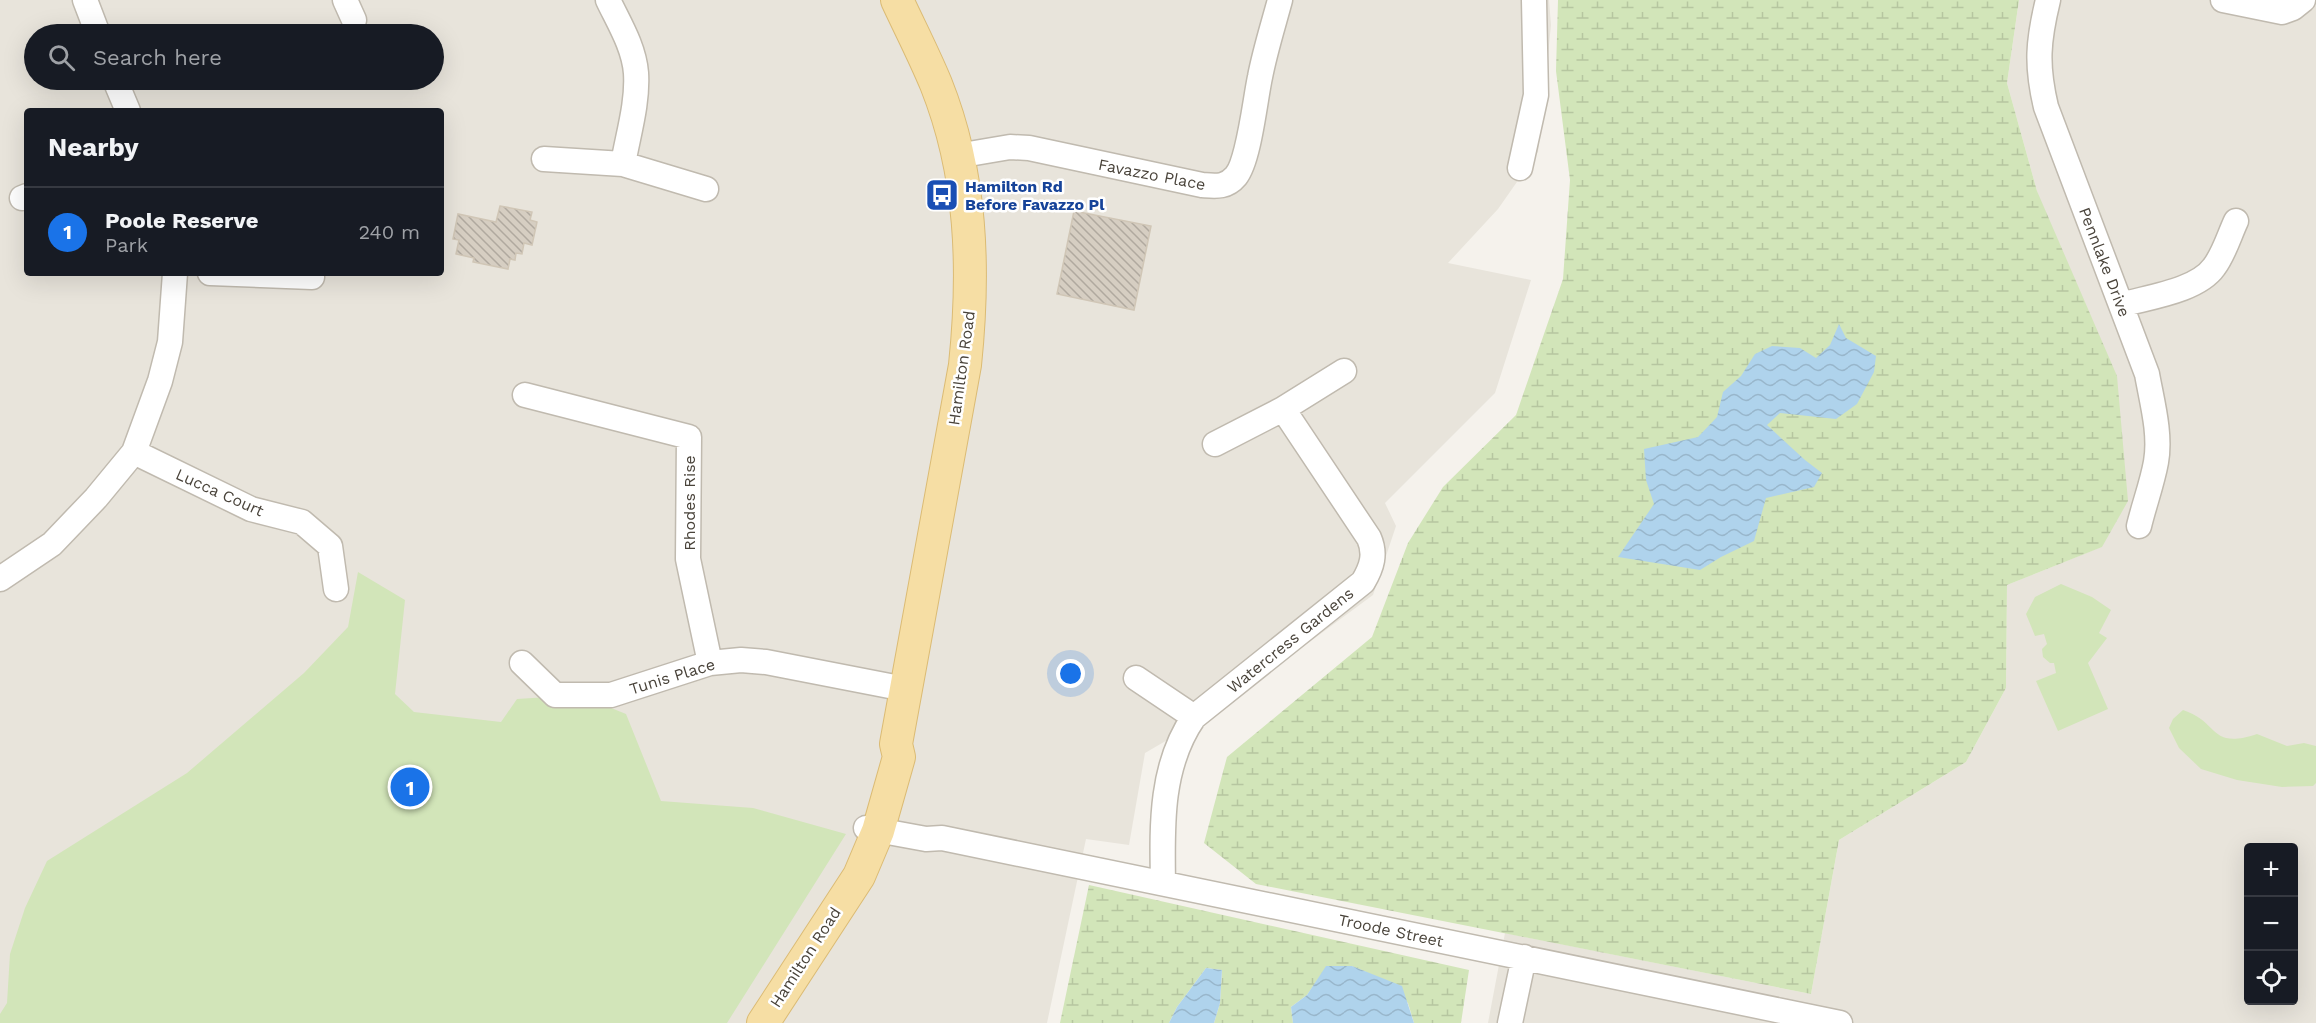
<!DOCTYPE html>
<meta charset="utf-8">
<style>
:root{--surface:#171b24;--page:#20242c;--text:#f1f3f6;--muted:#9ea1a6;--line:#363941;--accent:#1a73e8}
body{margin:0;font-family:"Work Sans",sans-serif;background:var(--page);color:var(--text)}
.controls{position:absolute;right:18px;bottom:18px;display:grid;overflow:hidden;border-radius:6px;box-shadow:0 6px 24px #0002}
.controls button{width:54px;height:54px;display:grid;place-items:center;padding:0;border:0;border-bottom:2px solid var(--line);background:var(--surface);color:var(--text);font:30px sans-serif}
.you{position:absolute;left:1071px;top:674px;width:21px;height:21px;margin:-15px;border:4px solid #fff;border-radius:50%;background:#1a73e8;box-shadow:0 0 0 9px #1a73e833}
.badge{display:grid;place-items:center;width:39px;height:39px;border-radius:50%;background:var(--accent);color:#fff;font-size:20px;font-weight:700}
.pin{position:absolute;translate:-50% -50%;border:3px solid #fff;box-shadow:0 2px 6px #0006}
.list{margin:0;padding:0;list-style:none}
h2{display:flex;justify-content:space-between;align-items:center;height:78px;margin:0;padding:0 24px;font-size:26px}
h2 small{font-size:20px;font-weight:400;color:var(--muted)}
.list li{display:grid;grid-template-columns:39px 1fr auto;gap:18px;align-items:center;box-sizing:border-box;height:90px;padding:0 24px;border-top:2px solid var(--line)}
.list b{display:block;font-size:22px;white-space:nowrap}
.list p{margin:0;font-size:20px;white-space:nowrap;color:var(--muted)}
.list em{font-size:20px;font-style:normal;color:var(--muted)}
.icon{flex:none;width:33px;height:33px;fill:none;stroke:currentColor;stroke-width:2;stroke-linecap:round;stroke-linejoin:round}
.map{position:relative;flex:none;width:2316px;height:1023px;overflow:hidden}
.search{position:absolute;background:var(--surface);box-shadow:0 6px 24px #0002;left:24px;top:24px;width:420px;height:66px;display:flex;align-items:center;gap:15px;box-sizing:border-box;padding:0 21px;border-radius:33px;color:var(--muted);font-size:22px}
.panel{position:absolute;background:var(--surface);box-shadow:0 6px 24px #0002;left:24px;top:108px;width:420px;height:168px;border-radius:6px}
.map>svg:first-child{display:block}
.residential{fill:#e8e4db;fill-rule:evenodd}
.wetland{fill:url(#wetland-marsh)}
.park{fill:#d2e5b9}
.water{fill:url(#water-waves)}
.building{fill:url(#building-back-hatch);stroke:#d0c6b6;stroke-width:1.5}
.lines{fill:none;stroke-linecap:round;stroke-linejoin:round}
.minor-casing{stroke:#c0baaf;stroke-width:27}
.major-casing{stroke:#dbbb74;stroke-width:34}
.minor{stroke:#fff;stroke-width:24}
.major{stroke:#f6dea4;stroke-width:32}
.labels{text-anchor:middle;stroke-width:5;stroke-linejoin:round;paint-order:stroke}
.street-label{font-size:16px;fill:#49433a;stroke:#fff}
.transit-label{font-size:16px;font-weight:bold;fill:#164399;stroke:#fff;text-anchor:start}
</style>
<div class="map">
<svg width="2316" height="1023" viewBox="0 0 2316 1023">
<defs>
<pattern id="wetland-marsh" width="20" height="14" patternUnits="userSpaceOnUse" patternTransform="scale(1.5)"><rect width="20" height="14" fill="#d2e5b9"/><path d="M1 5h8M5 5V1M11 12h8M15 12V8" fill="none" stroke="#b6c6a0"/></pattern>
<pattern id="water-waves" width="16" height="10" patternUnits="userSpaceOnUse" patternTransform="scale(1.5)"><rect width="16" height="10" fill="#afd3ec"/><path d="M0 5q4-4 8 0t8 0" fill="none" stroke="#98b6cb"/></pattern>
<pattern id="building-back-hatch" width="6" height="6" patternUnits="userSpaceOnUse" patternTransform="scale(1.5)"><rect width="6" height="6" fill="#d6cec2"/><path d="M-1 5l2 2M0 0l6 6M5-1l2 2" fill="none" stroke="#b0a99f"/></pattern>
</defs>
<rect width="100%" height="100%" fill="#f5f2ec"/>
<path class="residential" d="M0,0H1549L1551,25L1538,152L1498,209L1448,263L1531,280L1495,393L1385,503L1396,526L1373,595L1212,714L1145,753L1129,845L1086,839L1047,1023H0ZM34,34H434V80H34ZM27,111H441V273H27Z
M2019,0H2316V1023H1488L1505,933L1811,994L1839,840L1966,762L2006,688L2007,585L2101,547L2037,191L2007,83ZM2248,848H2294V1000H2248Z"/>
<path class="wetland" d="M1558,0H2019L2007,83L2037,191L2117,376L2128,501L2102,547L2007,585L2006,688L1966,762L1839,840L1811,994L1256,884L1204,843L1227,757L1372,637L1408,543L1443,487L1516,415L1563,279L1570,180L1556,71Z
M1089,885L1469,970L1461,1023H1414L1408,1003L1366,972L1352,966H1327L1307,995L1291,1007L1293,1023H1214L1220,1003L1222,970L1206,968L1177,1007L1169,1023H1060Z"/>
<path class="park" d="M358,572L405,600L395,694L414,712L501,722L517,699L579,695L626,714L661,801L753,808L846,834L727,1023H0V1014L7,1003L10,954L25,908L47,861L187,773L304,673L348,627Z
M2061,584L2092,597L2111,610L2099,633L2107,638L2088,663L2108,709L2058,731L2036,681L2056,673L2054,663H2050L2043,657L2042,649L2047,644L2044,634L2035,636L2026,614L2035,597Z
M2183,710C2220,722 2209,750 2257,734L2287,746L2304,743L2316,746V783L2313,786L2282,787L2237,780L2201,769L2179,748L2169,728L2173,719Z"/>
<path class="water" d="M1839,324L1846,338L1876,356L1874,372L1857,404L1836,419L1780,413L1767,425L1805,460L1822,473L1814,487L1766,498L1754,541L1721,557L1700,570L1618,557L1654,504L1646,480L1644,449L1698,437L1717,417L1723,392L1741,376L1755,354L1772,346L1800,348L1816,358L1830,345Z
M1326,966H1352L1402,986L1414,1023H1293L1291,1007L1307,995Z
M1206,968L1222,970L1220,1003L1214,1023H1169L1177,1007Z"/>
<path class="building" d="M500,206L532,212L530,220L537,222L532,245L524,243L522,254L516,253L515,260L510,259L508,269L473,262L474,258L456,254L459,240L453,239L458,214L496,222Z
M1074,211L1151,226L1134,310L1057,294Z"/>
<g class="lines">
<defs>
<path id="minor" d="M85,0L98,34
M345,0L354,20
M608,0C619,23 634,47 636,73C638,103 628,135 623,164
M2048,0C2038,41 2036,65 2046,107L2147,374C2152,402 2161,434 2156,462C2152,484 2144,505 2139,526
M2223,0L2282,12L2293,8L2303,0
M115,80L128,111
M957,156L1010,147L1029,148L1202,185C1215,186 1226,188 1236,176C1249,160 1255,100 1260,77C1265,51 1273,26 1280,0
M544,159L623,164L706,189
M1520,168L1536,95L1534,0
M22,198L27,196
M210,273L312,277
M2121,305C2148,297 2197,291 2214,267C2224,254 2229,236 2236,221
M525,395L689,437L688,559L710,663
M1215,444L1283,409L1344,371
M134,452L251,509L302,522L330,546L336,589
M0,579L52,544L96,498L134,452L160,381L170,342L175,273
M522,663L555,695H611L710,663L741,660L766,662L905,689
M1136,678L1194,717
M866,828L926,839L942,838L1840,1023
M1163,883C1162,826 1160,766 1194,717L1363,582C1372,567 1376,554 1369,538L1283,409
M1510,1023L1524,957"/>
<path id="major" d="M763,1023L859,876L878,831L899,757L896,744L965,365C975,269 972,174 936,84C924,55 910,28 897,0"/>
</defs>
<use href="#minor" class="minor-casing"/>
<use href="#major" class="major-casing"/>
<use href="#minor" class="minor"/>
<use href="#major" class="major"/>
</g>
<defs>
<symbol id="bus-square" viewBox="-11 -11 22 22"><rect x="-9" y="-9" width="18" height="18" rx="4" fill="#1a4fb4" stroke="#fff"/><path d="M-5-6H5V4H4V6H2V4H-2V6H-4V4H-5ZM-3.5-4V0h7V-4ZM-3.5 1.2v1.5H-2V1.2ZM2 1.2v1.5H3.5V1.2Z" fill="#fff"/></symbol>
</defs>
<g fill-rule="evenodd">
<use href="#bus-square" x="923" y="176" width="38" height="38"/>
</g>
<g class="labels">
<g class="street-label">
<text transform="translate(1152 174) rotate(11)" y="6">Favazzo Place</text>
<text transform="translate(2105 262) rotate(69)" y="6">Pennlake Drive</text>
<text transform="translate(961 368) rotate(-82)" y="6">Hamilton Road</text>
<text transform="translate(220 492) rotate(24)" y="6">Lucca Court</text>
<text transform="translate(689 503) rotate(-90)" y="6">Rhodes Rise</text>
<text transform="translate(1290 640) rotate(-39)" y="6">Watercress Gardens</text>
<text transform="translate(672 676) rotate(-17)" y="6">Tunis Place</text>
<text transform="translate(1391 930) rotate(12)" y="6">Troode Street</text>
<text transform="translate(805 957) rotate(-57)" y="6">Hamilton Road</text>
</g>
<g class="transit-label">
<text x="965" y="192">Hamilton Rd<tspan x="965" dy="18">Before Favazzo Pl</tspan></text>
</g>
</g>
</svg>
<div class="controls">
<button>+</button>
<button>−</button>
<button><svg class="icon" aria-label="locate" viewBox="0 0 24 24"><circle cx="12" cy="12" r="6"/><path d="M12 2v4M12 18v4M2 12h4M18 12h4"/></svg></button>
</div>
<div class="you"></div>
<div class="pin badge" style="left:410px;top:787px">1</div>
<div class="search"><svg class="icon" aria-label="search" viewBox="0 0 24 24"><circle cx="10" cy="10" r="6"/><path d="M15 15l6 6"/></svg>Search here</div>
<section class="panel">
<h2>Nearby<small></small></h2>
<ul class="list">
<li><span class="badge">1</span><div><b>Poole Reserve</b><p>Park</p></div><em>240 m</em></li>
</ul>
</section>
</div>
